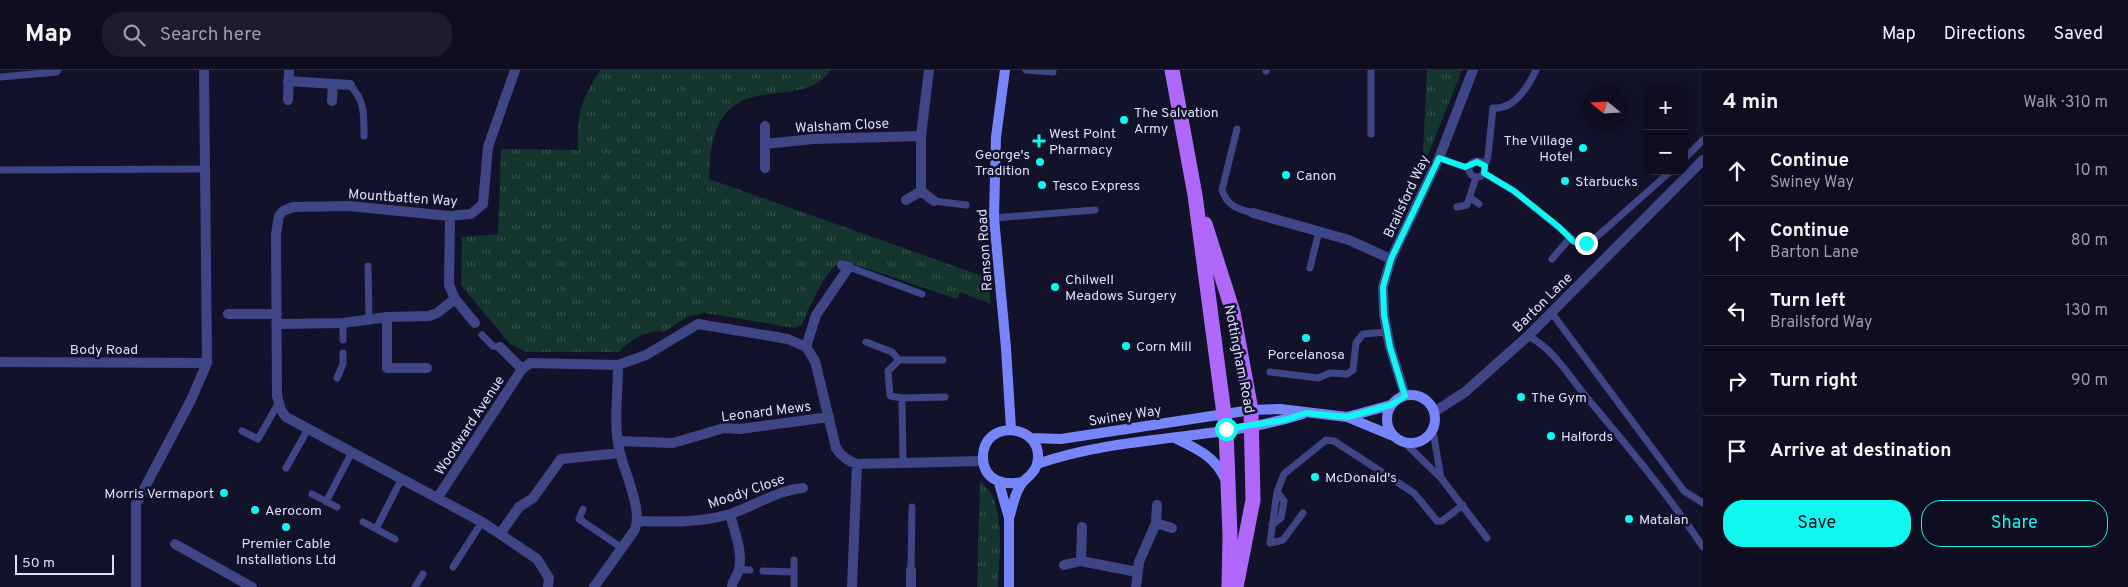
<!DOCTYPE html>
<meta charset="utf-8">
<style>
:root{--surface:#0e0e20;--page:#1c1c2d;--text:#f1f3f6;--muted:#9b9ca5;--line:#2e2e3e;--accent:#0ff7f0}
body{margin:0;font-family:Overpass,sans-serif;background:var(--page);color:var(--text)}
.controls{position:absolute;right:15px;top:15px;display:grid;overflow:hidden;border-radius:10px;box-shadow:0 2px 8px #0003}
.controls button{width:45px;height:45px;display:grid;place-items:center;padding:0;border:0;border-bottom:1px solid var(--line);background:var(--surface);color:var(--text);font:25px sans-serif}
.compass{position:absolute;left:1583px;top:15px;width:45px;height:45px;border-radius:50%;background:var(--surface);box-shadow:0 2px 8px #0003;rotate:288deg}
.scale{position:absolute;left:15px;bottom:12px;width:99px;box-sizing:border-box;padding-left:5px;border:2px solid #ddddfe;border-top:0;font-size:14px;line-height:18px;white-space:nowrap;color:#ddddfe;-webkit-text-stroke:4px #13122b;paint-order:stroke}
.stop{position:absolute;width:15px;height:15px;margin:-11px;border:4px solid #0ff7f0;border-radius:50%;background:#fff}
.stop.end{background:#0ff7f0;border-color:#fff;box-shadow:0 1px 5px #0008}
.list{margin:0;padding:0;list-style:none}
h2{display:flex;justify-content:space-between;align-items:center;height:65px;margin:0;padding:0 20px;font-size:21px}
h2 small{font-size:16px;font-weight:400;color:var(--muted)}
.list li{display:grid;grid-template-columns:32px 1fr auto;gap:15px;align-items:center;box-sizing:border-box;height:70px;padding:0 20px;border-top:1px solid var(--line)}
.list b{display:block;font-size:19px;white-space:nowrap}
.list p{margin:0;font-size:16px;white-space:nowrap;color:var(--muted)}
.list em{font-size:16px;font-style:normal;color:var(--muted)}
.actions{display:flex;gap:10px;padding:15px 20px}
.actions a{flex:1;padding:11px 0;border:1px solid var(--accent);border-radius:20px;text-align:center;font-size:18px;color:var(--accent)}
.actions .main{background:var(--accent);color:#111}
.icon{flex:none;width:28px;height:28px;fill:none;stroke:currentColor;stroke-width:2;stroke-linecap:round;stroke-linejoin:round}
.map{position:relative;flex:none;width:1703px;height:517px;overflow:hidden}
header{display:flex;align-items:center;gap:30px;box-sizing:border-box;height:70px;padding:0 25px;background:var(--surface);border-bottom:1px solid var(--line)}
header strong{font-size:24px}
nav{display:flex;gap:28px;margin-inline-start:auto;font-size:18px}
.search{width:350px;height:45px;background:var(--page);display:flex;align-items:center;gap:12px;box-sizing:border-box;padding:0 18px;border-radius:20px;color:var(--muted);font-size:19px}
main{display:flex}
aside{flex:1;background:var(--surface)}
.map>svg:first-child{display:block}
.grass{fill:url(#grass-tufts)}
.lines{fill:none;stroke-linecap:round;stroke-linejoin:round}
.lane{stroke:#3f4688;stroke-width:7}
.street{stroke:#3f4688;stroke-width:10}
.secondary{stroke:#7785fb;stroke-width:10}
.primary{stroke:#b068fa;stroke-width:15}
.route{stroke:#0ff7f0;stroke-width:6}
.poi-dot{fill:#0ff7f0;stroke:#13122b;stroke-width:2}
.labels{text-anchor:middle;stroke-width:5;stroke-linejoin:round;paint-order:stroke}
.poi-label{font-size:14px;fill:#ddddfe;stroke:#13122b;text-anchor:start}
.street-label{font-size:14px;fill:#ddddfe;stroke:#13122b}
</style>
<header>
<strong>Map</strong>
<div class="search"><svg class="icon" aria-label="search" viewBox="0 0 24 24"><circle cx="10" cy="10" r="6"/><path d="M15 15l6 6"/></svg>Search here</div>
<nav><a>Map</a><a>Directions</a><a>Saved</a></nav>
</header>
<main>
<div class="map">
<svg width="1703" height="517" viewBox="0 0 1703 517">
<defs>
<pattern id="grass-tufts" width="24" height="20" patternUnits="userSpaceOnUse" patternTransform="scale(1.25)"><rect width="24" height="20" fill="#15352f"/><path d="M3 7l-1-3M5 7V3M7 7l1-3M15 17l-1-3M17 17v-4M19 17l1-3" fill="none" stroke="#37524e"/></pattern>
</defs>
<rect width="100%" height="100%" fill="#13122b"/>
<path class="grass" d="M600,0H831C803,42 733,0 714,67C710,80 710,95 709,109L988,208L991,234L960,222L957,229L841,190C822,206 812,232 802,255L795,258L705,243L689,246L664,262C650,258 628,271 619,282H526L510,274L461,215L462,167L498,164L501,79L578,80C577,40 580,34 600,0Z
M1427,0H1462L1422,100Z
M980,410C986,417 992,423 995,432C1003,455 999,492 998,517H977Z"/>
<g class="lines">
<path class="lane" d="M1026,0L1053,2
M1266,0V1
M0,7L57,2L58,0
M350,15C365,31 364,45 364,66
M1237,59L1222,120C1227,136 1238,139 1253,143
M1371,64V0
M1439,88L1465,97L1471,95
M1684,89L1703,70
M1469 99a8 8 0 1 1 16 0a8 8 0 1 1-16 0Z
M1479,92L1486,93L1488,86L1493,38C1514,40 1528,17 1536,0
M0,100L205,99
M1484,103L1514,121L1579,174L1592,171L1671,101
M1470,127L1479,134
M934,131L966,135
M1457,137L1467,135L1476,107
M994,148L1095,140
M1552,189L1570,168
M368,196L369,251
M849,197L922,224
M1310,198L1319,161
M1551,242L1684,421L1703,433
M482,265L493,276L500,277
M1528,266C1551,277 1568,304 1583,323C1625,373 1667,423 1703,477
M343,270V253
M866,272L892,282L899,290
M943,290H899L888,301L890,326L902,328L945,327
M1270,302L1318,308L1330,303L1347,304L1353,300L1356,273L1363,264L1387,262
M337,308L343,294V283
M902,328L903,393
M242,361L258,369L278,334
M1433,361L1441,408
M1405,373L1441,408L1487,468
M286,398L308,359
M312,424L337,437
M326,432L352,382
M583,439L579,449L622,478
M1303,443L1283,470L1270,473L1277,422L1284,404L1326,370L1334,371L1414,423L1437,451H1442L1463,435
M363,452L395,469
M1272,455L1281,448L1284,431L1277,422
M376,459L402,408
M453,497L482,452
M739,500H750
M911,500L912,437
M763,501L794,502
M415,517L423,504
M794,517V490"/>
<path class="street" d="M515,0L488,77L483,134L471,144L450,146L349,136L293,137L283,141L279,146L276,164L277,326L281,340L286,347L482,452L537,489L549,508L548,517
M288,11L350,15
M288,30L289,0
M332,31L333,14
M765,56V98
M765,74L813,69L921,66
M921,121V66L929,0
M906,130L921,121L934,131
M1253,143L1349,170L1391,189
M450,146L449,215L455,229L475,253
M228,244H277
M387,247V298H427
M277,254L343,253L387,247L429,246L437,243L455,229
M500,277L522,299
M806,277L816,245L849,197L842,195
M0,292L207,293
M1405,325L1390,277L1384,245L1383,217L1391,189L1439,88L1473,0
M1434,342L1465,322L1528,266L1703,90
M618,371L673,373L724,358L740,359L829,347
M438,427L522,299L530,293L618,295L646,285L698,254L788,269L806,277L815,291L836,378C841,386 848,391 857,394L983,391
M730,444C734,461 743,481 739,499C738,506 732,510 732,517
M637,451C669,452 700,453 730,444C755,436 777,420 803,418
M1156,453L1172,458
M500,464L519,437L533,428L561,389L620,383
M175,474L252,517
M1081,491L1082,457
M1064,495L1081,491L1137,502
M136,517V434L191,330L207,293L204,0
M594,517L634,461C644,442 625,404 620,383C613,356 618,324 618,295
M852,517L857,394
M911,517V500
M1136,517L1139,492L1156,453L1157,435"/>
<path class="secondary" d="M1005,0L996,67L994,148L1006,278L1011,359
M1387 349a24 24 0 1 1 48 0a24 24 0 1 1-48 0Z
M1347,347L1391,335
M1030,368L1061,369L1251,340L1280,339L1347,347L1393,366
M1175,368C1197,379 1215,386 1225,409
M1037,394C1123,364 1217,371 1303,344
M999,413L1009,448V517
M1009,448C1013,436 1015,421 1023,412C1028,406 1035,403 1037,394C1047,354 981,346 983,389C984,411 1005,416 1023,412"/>
<path class="primary" d="M1172,0L1195,125L1226,359L1230,466L1229,517
M1205,154L1233,242L1251,340L1253,430L1236,517"/>
</g>
<g class="lines">
<path class="route" d="M1226,359L1284,350L1306,343L1347,347L1391,335L1405,326L1390,277L1384,245L1383,217L1391,189L1439,88L1465,97L1477,92L1485,96L1484,103L1514,121L1559,157L1574,172L1586,173"/>
</g>
<g class="poi-dot">
<circle cx="1124" cy="50" r="5"/>
<path d="M1036.5 63.5h5v5h5v5h-5v5h-5v-5h-5v-5h5z"/>
<circle cx="1583" cy="78" r="5"/>
<circle cx="1040" cy="92" r="5"/>
<circle cx="1286" cy="105" r="5"/>
<circle cx="1565" cy="111" r="5"/>
<circle cx="1042" cy="115" r="5"/>
<circle cx="1055" cy="217" r="5"/>
<circle cx="1306" cy="268" r="5"/>
<circle cx="1126" cy="276" r="5"/>
<circle cx="1521" cy="327" r="5"/>
<circle cx="1551" cy="366" r="5"/>
<circle cx="1315" cy="407" r="5"/>
<circle cx="224" cy="423" r="5"/>
<circle cx="255" cy="440" r="5"/>
<circle cx="1629" cy="449" r="5"/>
<circle cx="286" cy="457" r="5"/>
</g>
<g class="labels">
<g class="poi-label">
<text x="1134" y="47">The Salvation<tspan x="1134" dy="16">Army</tspan></text>
<text x="1049" y="68">West Point<tspan x="1049" dy="16">Pharmacy</tspan></text>
<text x="1573" y="75" text-anchor="end">The Village<tspan x="1573" dy="16">Hotel</tspan></text>
<text x="1030" y="89" text-anchor="end">George's<tspan x="1030" dy="16">Tradition</tspan></text>
<text x="1296" y="110">Canon</text>
<text x="1575" y="116">Starbucks</text>
<text x="1052" y="120">Tesco Express</text>
<text x="1065" y="214">Chilwell<tspan x="1065" dy="16">Meadows Surgery</tspan></text>
<text x="1136" y="281">Corn Mill</text>
<text x="1306" y="289" text-anchor="middle">Porcelanosa</text>
<text x="1531" y="332">The Gym</text>
<text x="1561" y="371">Halfords</text>
<text x="1325" y="412">McDonald's</text>
<text x="214" y="428" text-anchor="end">Morris Vermaport</text>
<text x="265" y="445">Aerocom</text>
<text x="1639" y="454">Matalan</text>
<text x="286" y="478" text-anchor="middle">Premier Cable<tspan x="286" dy="16">Installations Ltd</tspan></text>
</g>
<g class="street-label">
<text transform="translate(842 55) rotate(-3)" y="5">Walsham Close</text>
<text transform="translate(1406 126) rotate(-65)" y="5">Brailsford Way</text>
<text transform="translate(403 127) rotate(4)" y="5">Mountbatten Way</text>
<text transform="translate(984 180) rotate(-94)" y="5">Ranson Road</text>
<text transform="translate(1542 232) rotate(-45)" y="5">Barton Lane</text>
<text x="104" y="284">Body Road</text>
<text transform="translate(1240 289) rotate(79)" y="5">Nottingham Road</text>
<text transform="translate(766 341) rotate(-7)" y="5">Leonard Mews</text>
<text transform="translate(1125 345) rotate(-9)" y="5">Swiney Way</text>
<text transform="translate(469 355) rotate(-57)" y="5">Woodward Avenue</text>
<text transform="translate(746 421) rotate(-19)" y="5">Moody Close</text>
</g>
</g>
</svg>
<div class="controls">
<button>+</button>
<button>−</button>
</div>
<svg class="compass" viewBox="-18 -18 36 36"><path d="M0-13l5 13h-10z" fill="#e53935"/><path d="M0 13l5-13h-10z" fill="#9b9ca5"/></svg>
<div class="scale">50 m</div>
<div class="stop" style="left:1226px;top:359px"></div>
<div class="stop end" style="left:1586px;top:173px"></div>
</div>
<aside>
<h2>4 min<small>Walk · 310 m</small></h2>
<ul class="list">
<li><svg class="icon" aria-label="ahead" viewBox="0 0 24 24"><path d="M12 20V5M6 11l6-6 6 6"/></svg><div><b>Continue</b><p>Swiney Way</p></div><em>10 m</em></li>
<li><svg class="icon" aria-label="ahead" viewBox="0 0 24 24"><path d="M12 20V5M6 11l6-6 6 6"/></svg><div><b>Continue</b><p>Barton Lane</p></div><em>80 m</em></li>
<li><svg class="icon" aria-label="left" viewBox="0 0 24 24"><path d="M17 20v-9H6M10 6l-5 5 5 5"/></svg><div><b>Turn left</b><p>Brailsford Way</p></div><em>130 m</em></li>
<li><svg class="icon" aria-label="right" viewBox="0 0 24 24"><path d="M7 20v-9h11M14 6l5 5-5 5"/></svg><div><b>Turn right</b></div><em>90 m</em></li>
<li><svg class="icon" aria-label="arrive" viewBox="0 0 24 24"><path d="M6 21V4h12l-3 4 3 4H6"/></svg><div><b>Arrive at destination</b></div></li>
</ul>
<div class="actions"><a class="main">Save</a><a>Share</a></div>
</aside>
</main>
